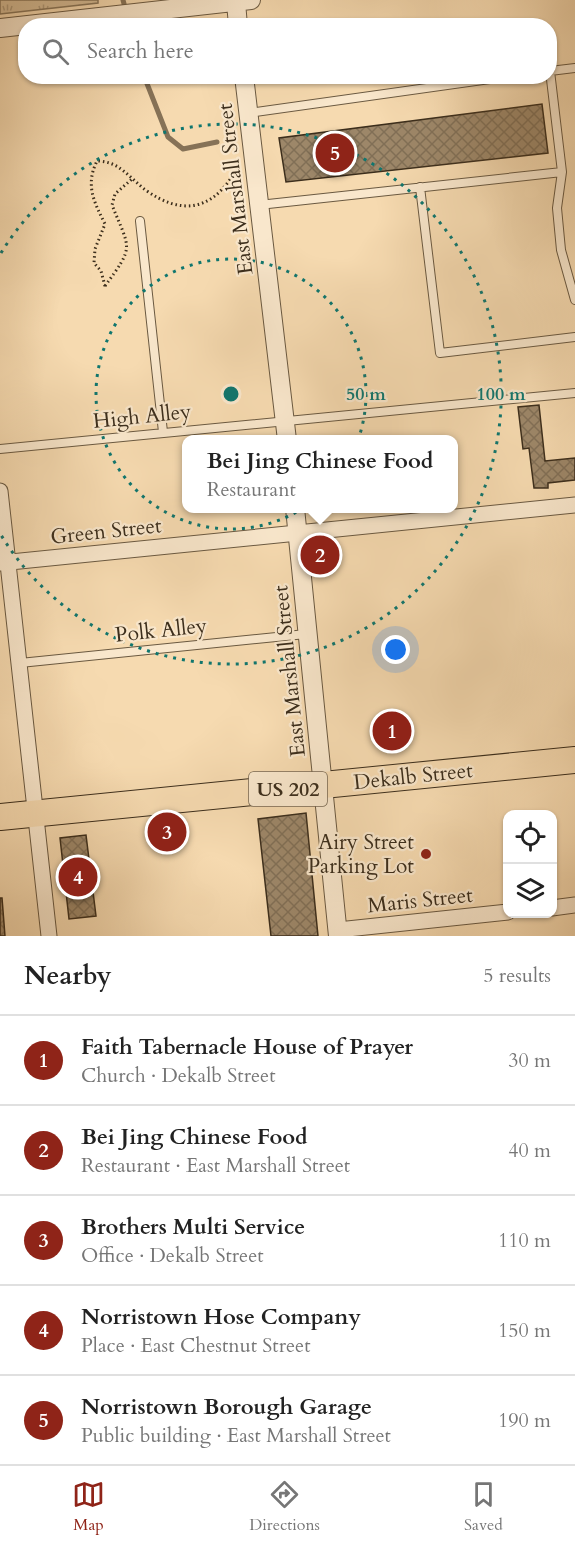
<!DOCTYPE html>
<meta charset="utf-8">
<style>
:root{--surface:#fff;--page:#f2f2f2;--text:#222;--muted:#767676;--line:#e0e0e0;--accent:#8f2418}
body{margin:0;font-family:Cardo,serif;background:var(--page);color:var(--text)}
.controls{position:absolute;right:18px;bottom:18px;display:grid;overflow:hidden;border-radius:12px;box-shadow:0 2px 4px #0004}
.controls button{width:54px;height:54px;display:grid;place-items:center;padding:0;border:0;border-bottom:2px solid var(--line);background:var(--surface);color:var(--text);font:30px sans-serif}
.you{position:absolute;left:396px;top:650px;width:21px;height:21px;margin:-15px;border:4px solid #fff;border-radius:50%;background:#1a73e8;box-shadow:0 0 0 9px #1a73e833}
.badge{display:grid;place-items:center;width:39px;height:39px;border-radius:50%;background:var(--accent);color:#fff;font-size:20px;font-weight:700}
.pin{position:absolute;translate:-50% -50%;border:3px solid #fff;box-shadow:0 2px 6px #0006}
.popup{position:absolute;left:182px;top:435px;width:276px;height:78px;box-sizing:border-box;display:grid;place-content:center;border-radius:12px;background:var(--surface);filter:drop-shadow(0 2px 4px #0005);font-size:20px;white-space:nowrap;color:var(--muted)}
.popup b{font-size:22px;color:var(--text)}
.popup::after{content:'';position:absolute;left:50%;top:100%;margin-left:-12px;border:12px solid transparent;border-top-color:var(--surface)}
.list{margin:0;padding:0;list-style:none}
h2{display:flex;justify-content:space-between;align-items:center;height:78px;margin:0;padding:0 24px;font-size:26px}
h2 small{font-size:20px;font-weight:400;color:var(--muted)}
.list li{display:grid;grid-template-columns:39px 1fr auto;gap:18px;align-items:center;box-sizing:border-box;height:90px;padding:0 24px;border-top:2px solid var(--line)}
.list b{display:block;font-size:22px;white-space:nowrap}
.list p{margin:0;font-size:20px;white-space:nowrap;color:var(--muted)}
.list em{font-size:20px;font-style:normal;color:var(--muted)}
.icon{flex:none;width:33px;height:33px;fill:none;stroke:currentColor;stroke-width:2;stroke-linecap:round;stroke-linejoin:round}
.map{position:relative;flex:none;width:575px;height:936px;overflow:hidden}
.search{position:absolute;background:var(--surface);box-shadow:0 2px 4px #0004;left:18px;right:18px;top:18px;height:66px;display:flex;align-items:center;gap:15px;box-sizing:border-box;padding:0 21px;border-radius:24px;color:var(--muted);font-size:22px}
.sheet{height:528px;background:var(--surface)}
nav{display:flex;justify-content:space-around;align-items:center;box-sizing:border-box;height:84px;border-top:2px solid var(--line);background:var(--surface);font-size:16px;color:var(--muted)}
nav a{display:grid;justify-items:center;gap:3px}
nav .on{color:var(--accent)}
.map>svg:first-child{display:block}
.park{fill:url(#park-tufts);stroke:#89765a;stroke-width:1.5}
.lines{fill:none;stroke-linecap:round;stroke-linejoin:round}
.stream{stroke:#867257;stroke-width:5}
.building{fill:url(#building-cross-hatch);stroke:#3c2e1c;stroke-width:1.5}
.service-casing{stroke:#6a5941;stroke-width:10}
.minor-casing{stroke:#6a5941;stroke-width:17}
.tertiary-casing{stroke:#6a5941;stroke-width:20}
.trunk-casing{stroke:#3c2e1c;stroke-width:28}
.path{stroke:#3c2e1c;stroke-width:3;stroke-dasharray:1.5 3;stroke-linecap:butt}
.service{stroke:#f9e7cc;stroke-width:8}
.minor{stroke:#f9e7cc;stroke-width:15}
.tertiary{stroke:#f9e7cc;stroke-width:18}
.trunk{stroke:#f6dab0;stroke-width:26}
.ring{fill:none;stroke:#0f766e;stroke-width:3;stroke-dasharray:3 6}
.poi-dot{fill:#8f2418;stroke:#f9e7cc;stroke-width:2}
.labels{text-anchor:middle;stroke-width:4.5;stroke-linejoin:round;paint-order:stroke}
.shield{fill:#f9e7cc;stroke:#756651;stroke-width:1.5}
.shield-label{font-size:20px;font-weight:bold;fill:#3c2e1c}
.street-label{font-size:21px;fill:#3c2e1c;stroke:#f9e7cc}
.poi-label{font-size:21px;fill:#3c2e1c;stroke:#f9e7cc;text-anchor:end}
.centre{fill:#0f766e;stroke:#f9e7cc;stroke-width:3}
.ring-label{font-size:18px;text-anchor:middle;font-weight:bold;fill:#0f766e;stroke:#f9e7cc;stroke-width:4.5;stroke-linejoin:round;paint-order:stroke}
</style>
<div class="map">
<svg width="575" height="936" viewBox="0 0 575 936">
<defs>
<pattern id="park-tufts" width="24" height="20" patternUnits="userSpaceOnUse" patternTransform="scale(1.5)"><rect width="24" height="20" fill="#d6bd97"/><path d="M3 7l-1-3M5 7V3M7 7l1-3M15 17l-1-3M17 17v-4M19 17l1-3" fill="none" stroke="#af9a7a"/></pattern>
<pattern id="building-cross-hatch" width="8" height="8" patternUnits="userSpaceOnUse" patternTransform="scale(1.5)"><rect width="8" height="8" fill="#9d8769"/><path d="M0 0l8 8M0 8l8-8" fill="none" stroke="#816f56"/></pattern>
</defs>
<rect width="100%" height="100%" fill="#f6dab0"/>
<filter id="stains"><feTurbulence type="fractalNoise" baseFrequency=".00333" numOctaves="4"/><feColorMatrix values="0 0 0 0 .2 0 0 0 0 .09 0 0 0 0 .02 0 0 0 .5 -.17"/></filter>
<radialGradient id="worn" r=".72"><stop offset=".6" stop-color="#630" stop-opacity="0"/><stop offset="1" stop-color="#630" stop-opacity=".3"/></radialGradient>
<path class="park" d="M0,0H98V3L0,14Z"/>
<g class="lines">
<path class="stream" d="M123,0L130,26
M144,76L168,137L183,149L217,142"/>
</g>
<path class="building" d="M542,104L548,153L286,182L279,138Z
M539,405L545,461L575,458V480L548,483V488H534L529,448L523,449L518,407Z
M306,813L318,936H271L258,819Z
M86,835L96,916L69,919L60,838Z
M0,898H2L5,936H0Z"/>
<g class="lines">
<defs>
<path id="service" d="M550,71L562,172L557,208L561,250L575,300
M550,71L575,68
M249,113L512,76
M420,187L440,353L575,337
M259,205L562,172
M140,221L163,432
M0,449L575,393
M20,663L306,634"/>
<path id="minor" d="M0,491L49,936
M0,563L575,505
M552,908L575,905
M338,930L508,912"/>
<path id="tertiary" d="M236,2L238,26
M0,28L251,0
M244,76L287,440
M295,508L338,936"/>
<path id="trunk" d="M0,817L575,760"/>
</defs>
<use href="#service" class="service-casing"/>
<use href="#minor" class="minor-casing"/>
<use href="#tertiary" class="tertiary-casing"/>
<use href="#trunk" class="trunk-casing"/>
<path class="path" d="M105,286L101,271L94,263L95,249L105,224C94,202 85,185 97,161C120,161 130,179 147,191C180,214 209,211 231,178L239,176
M105,286C135,245 130,250 112,205L115,194L132,179"/>
<use href="#service" class="service"/>
<use href="#minor" class="minor"/>
<use href="#tertiary" class="tertiary"/>
<use href="#trunk" class="trunk"/>
</g>
<g class="ring">
<circle cx="231" cy="394" r="135"/>
<path d="M1 253A270 270 0 1 1 1 535"/>
</g>
<circle class="poi-dot" cx="426" cy="854" r="6"/>
<g class="labels">
<rect class="shield" x="249" y="772" width="78" height="34" rx="4.5"/>
<g class="shield-label">
<text x="288" y="796">US 202</text>
</g>
<g class="street-label">
<text transform="translate(235 189) rotate(-97)" y="7">East Marshall Street</text>
<text transform="translate(142 416) rotate(-6)" y="7">High Alley</text>
<text transform="translate(106 531) rotate(-6)" y="7">Green Street</text>
<text transform="translate(161 630) rotate(-6)" y="7">Polk Alley</text>
<text transform="translate(289 671) rotate(-96)" y="7">East Marshall Street</text>
<text transform="translate(413 776) rotate(-6)" y="7">Dekalb Street</text>
<text transform="translate(420 900) rotate(-6)" y="7">Maris Street</text>
</g>
<g class="poi-label">
<text x="414" y="849">Airy Street<tspan x="414" dy="24">Parking Lot</tspan></text>
</g>
</g>
<circle cx="231" cy="394" r="9" class="centre"/>
<g class="ring-label">
<text x="366" y="400">50 m</text>
<text x="501" y="400">100 m</text>
</g>
<rect width="100%" height="100%" filter="url(#stains)"/>
<rect width="100%" height="100%" fill="url(#worn)"/>
</svg>
<div class="controls">
<button><svg class="icon" aria-label="locate" viewBox="0 0 24 24"><circle cx="12" cy="12" r="6"/><path d="M12 2v4M12 18v4M2 12h4M18 12h4"/></svg></button>
<button><svg class="icon" aria-label="layers" viewBox="0 0 24 24"><path d="M12 4l9 5-9 5-9-5zM3 14l9 5 9-5"/></svg></button>
</div>
<div class="you"></div>
<div class="pin badge" style="left:392px;top:731px">1</div>
<div class="pin badge" style="left:320px;top:555px">2</div>
<div class="popup"><b>Bei Jing Chinese Food</b>Restaurant</div>
<div class="pin badge" style="left:167px;top:832px">3</div>
<div class="pin badge" style="left:78px;top:877px">4</div>
<div class="pin badge" style="left:335px;top:153px">5</div>
<div class="search"><svg class="icon" aria-label="search" viewBox="0 0 24 24"><circle cx="10" cy="10" r="6"/><path d="M15 15l6 6"/></svg>Search here</div>
</div>
<section class="sheet">
<h2>Nearby<small>5 results</small></h2>
<ul class="list">
<li><span class="badge">1</span><div><b>Faith Tabernacle House of Prayer</b><p>Church · Dekalb Street</p></div><em>30 m</em></li>
<li><span class="badge">2</span><div><b>Bei Jing Chinese Food</b><p>Restaurant · East Marshall Street</p></div><em>40 m</em></li>
<li><span class="badge">3</span><div><b>Brothers Multi Service</b><p>Office · Dekalb Street</p></div><em>110 m</em></li>
<li><span class="badge">4</span><div><b>Norristown Hose Company</b><p>Place · East Chestnut Street</p></div><em>150 m</em></li>
<li><span class="badge">5</span><div><b>Norristown Borough Garage</b><p>Public building · East Marshall Street</p></div><em>190 m</em></li>
</ul>
</section>
<nav>
<a class="on"><svg class="icon" aria-label="map" viewBox="0 0 24 24"><path d="M3 6l6-2 6 2 6-2v14l-6 2-6-2-6 2zM9 4v14M15 6v14"/></svg>Map</a>
<a><svg class="icon" aria-label="directions" viewBox="0 0 24 24"><path d="M12 3l9 9-9 9-9-9zM9 14v-3h6M13 9l2 2-2 2"/></svg>Directions</a>
<a><svg class="icon" aria-label="saved" viewBox="0 0 24 24"><path d="M7 4h10v16l-5-4-5 4z"/></svg>Saved</a>
</nav>
